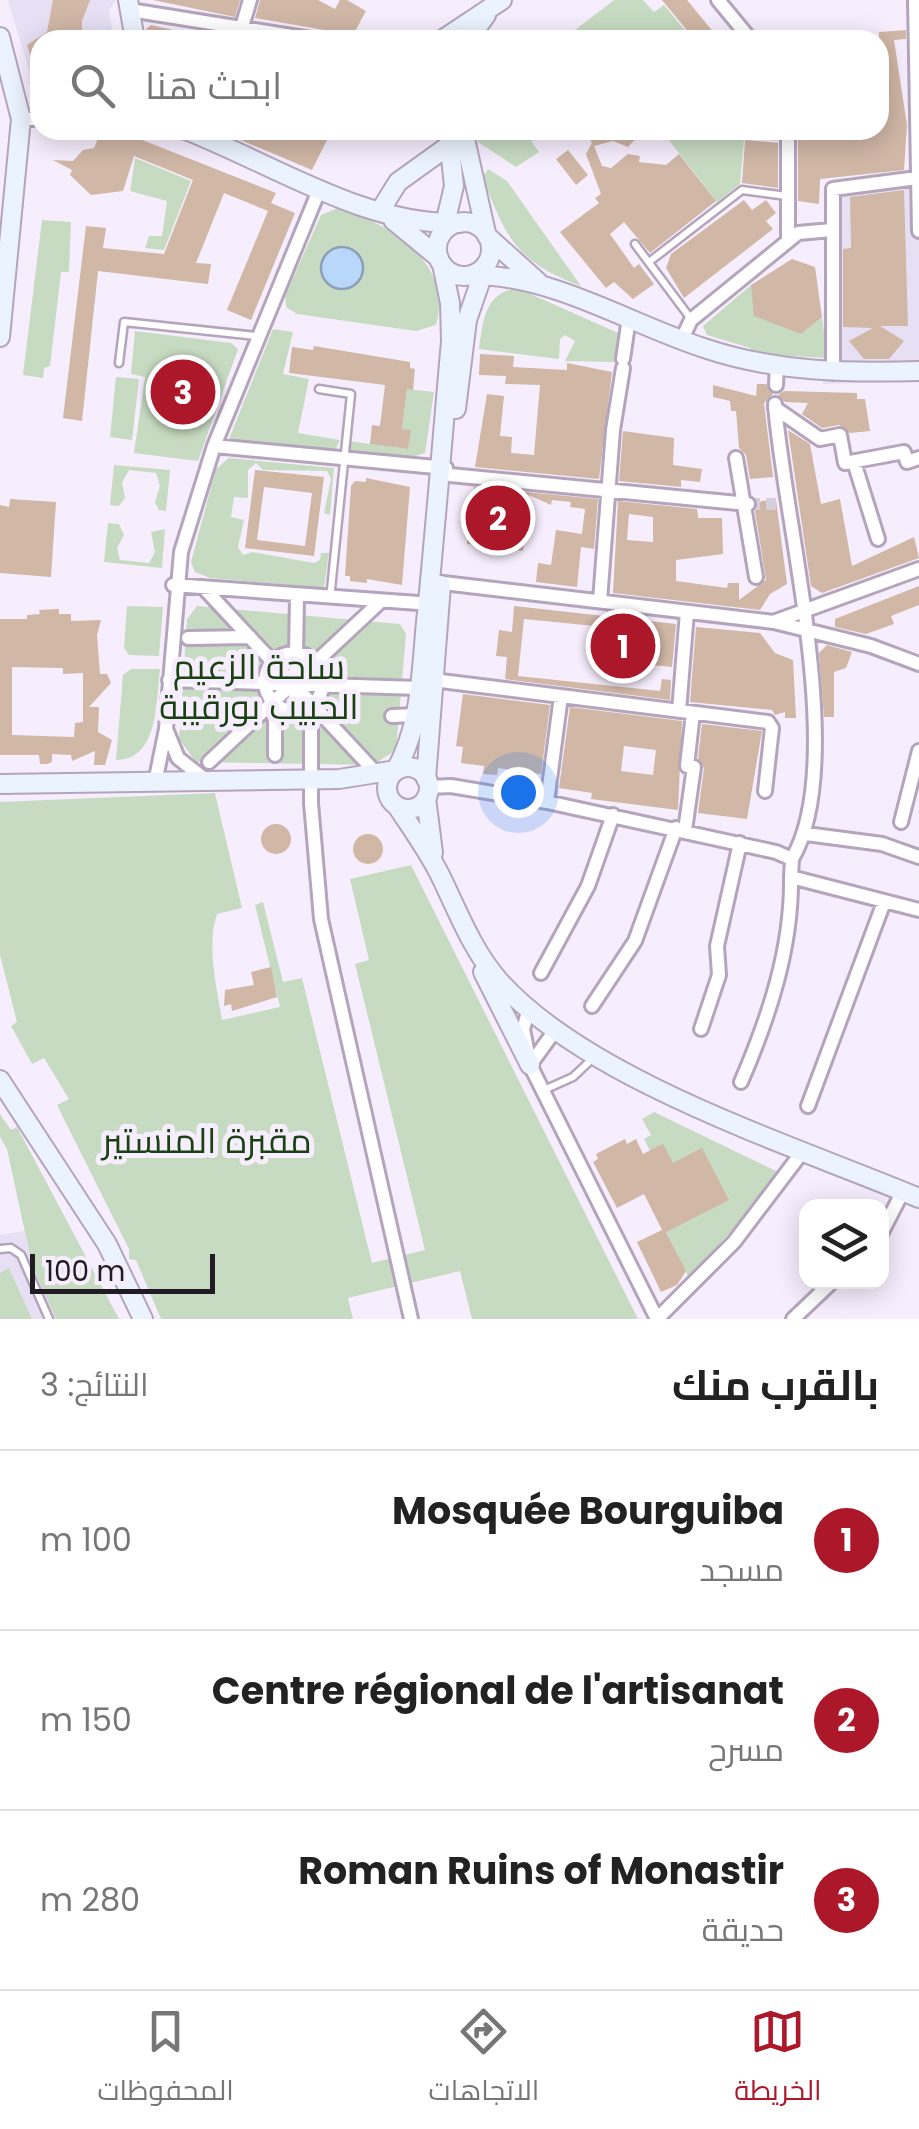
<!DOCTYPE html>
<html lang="ar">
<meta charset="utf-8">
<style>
:root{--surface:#fff;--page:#f2f2f2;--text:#222;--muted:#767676;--line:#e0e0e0;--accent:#ac1729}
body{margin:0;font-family:Poppins,Cairo,sans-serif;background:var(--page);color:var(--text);direction:rtl}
.controls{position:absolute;right:30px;bottom:30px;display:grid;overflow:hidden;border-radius:20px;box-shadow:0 5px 25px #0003}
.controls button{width:90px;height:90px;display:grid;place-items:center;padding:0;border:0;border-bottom:2px solid var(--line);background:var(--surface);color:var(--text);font:50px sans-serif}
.scale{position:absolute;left:30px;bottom:25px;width:185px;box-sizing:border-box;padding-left:10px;border:5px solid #211b24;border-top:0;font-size:28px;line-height:35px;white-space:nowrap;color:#211b24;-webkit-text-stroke:8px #f7eefd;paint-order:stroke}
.you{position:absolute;left:518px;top:792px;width:35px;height:35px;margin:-25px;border:8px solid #fff;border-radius:50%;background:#1a73e8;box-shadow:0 0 0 15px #1a73e833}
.badge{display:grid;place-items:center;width:65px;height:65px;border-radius:50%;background:var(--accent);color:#fff;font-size:32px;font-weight:700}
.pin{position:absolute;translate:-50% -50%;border:5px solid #fff;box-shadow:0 2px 10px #0006}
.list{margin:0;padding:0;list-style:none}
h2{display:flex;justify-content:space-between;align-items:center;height:130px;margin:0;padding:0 40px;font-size:42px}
h2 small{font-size:32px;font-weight:400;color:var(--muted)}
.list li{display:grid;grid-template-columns:65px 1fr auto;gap:30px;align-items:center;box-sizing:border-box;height:180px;padding:0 40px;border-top:2px solid var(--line)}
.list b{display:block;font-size:38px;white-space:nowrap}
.list p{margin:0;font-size:32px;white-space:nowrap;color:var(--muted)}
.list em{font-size:32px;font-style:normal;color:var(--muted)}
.icon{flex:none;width:55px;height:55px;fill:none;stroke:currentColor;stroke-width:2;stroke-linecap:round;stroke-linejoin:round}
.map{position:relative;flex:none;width:919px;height:1319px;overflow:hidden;direction:ltr}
.search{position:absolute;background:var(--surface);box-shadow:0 5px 25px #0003;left:30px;right:30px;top:30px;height:110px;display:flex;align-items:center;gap:25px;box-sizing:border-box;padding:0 35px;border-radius:30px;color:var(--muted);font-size:38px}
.sheet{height:670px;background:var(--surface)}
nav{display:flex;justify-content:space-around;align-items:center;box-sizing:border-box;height:140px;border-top:2px solid var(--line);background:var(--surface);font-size:28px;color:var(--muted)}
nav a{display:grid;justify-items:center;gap:5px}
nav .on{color:var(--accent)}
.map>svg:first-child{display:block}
.commercial{fill:#e7e0f5}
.green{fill:#c7dbc2}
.water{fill:#b9d7f8;stroke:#8b9fb8;stroke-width:2.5}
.building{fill:#d0b7a6;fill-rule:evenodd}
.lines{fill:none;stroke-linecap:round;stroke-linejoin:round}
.street-tunnel{stroke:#d7cedc;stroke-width:12;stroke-dasharray:12 6;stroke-linecap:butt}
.lane-casing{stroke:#b4a5bc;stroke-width:11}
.street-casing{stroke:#b4a5bc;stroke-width:18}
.secondary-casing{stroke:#b4a5bc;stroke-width:22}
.lane{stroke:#fff;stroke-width:6}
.street{stroke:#fff;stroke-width:12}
.secondary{stroke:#eaf3fe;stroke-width:18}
.labels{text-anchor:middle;stroke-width:10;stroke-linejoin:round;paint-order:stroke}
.park-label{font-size:35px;fill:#1a4112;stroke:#f7eefd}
</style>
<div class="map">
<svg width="919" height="1319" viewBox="0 0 919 1319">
<rect width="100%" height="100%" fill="#f7eefd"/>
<path class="commercial" d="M8,0H116L109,10L114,40H40V108Z
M919,171V381L823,384L825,184Z
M24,1231L32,1265L56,1319H0V1235Z"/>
<path class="green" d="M614,0H643L654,12L664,5L693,40H639L619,32L562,40Z
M476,130H544L531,141L539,152L516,167L478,142Z
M668,130H745L740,184L717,202L665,135Z
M135,158L191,181L164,250L145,248L149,236H162L167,201L130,191Z
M488,169L507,181L581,286C518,263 505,238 483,177Z
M338,208C389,223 454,262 436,325L416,331L297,314L286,307L285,296L321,215Z
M42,220L71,222L69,272H61L50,366L44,368L43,378L23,375Z
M751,285L801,334L822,317L827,358L754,354L750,348L707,335L703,326Z
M517,288L618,333L615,362L565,361L575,341L565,335L560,339L559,359L479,349C483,322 484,293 517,288Z
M273,329L293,332L283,374L309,379L298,433L340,440L335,451L229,439Z
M135,331L231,343L238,349L198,461L134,453L145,377L131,374Z
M116,377L139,379L132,440L110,437Z
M407,389L434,392L425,453L412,457L347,450L348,441L408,449L410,430L402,429Z
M229,458L334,468L330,515L324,513L331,479L327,471L263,470L256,463L248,470V498L234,497L231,517L244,520L238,547L243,555L252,552L314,563L320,560L321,553H329L324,588L210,578L195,572L191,562L216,469Z
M114,465L170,470L166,511L159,510L155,502L160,486L156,473L129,470L122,482L125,498L119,506L110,505Z
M108,523L119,524L124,535L117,548L120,560L149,563L155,552L151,532L165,529L162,568L104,562Z
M127,606L163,607L159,656L129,655L124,648Z
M197,606L400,624L406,634L396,750L373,765L196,762L179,739L187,619Z
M131,669H160C156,701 159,760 116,760L123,675Z
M215,793L242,908L217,914C206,945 217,988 222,1020L280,1007L255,905L263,902L283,982L302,978L372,1263L425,1250L355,964L369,960L350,879L411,865L638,1319H472L460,1271L348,1298L353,1319H161L136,1260L129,1259V1249L57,1105L69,1099L44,1058L32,1064L11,1026L17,1022L0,955V802Z
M654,1112L782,1174L689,1278L657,1213L677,1224L728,1200L650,1151L644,1139L651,1135L642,1119Z
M0,1114L11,1130L17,1127L119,1319H56L32,1265L7,1149L0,1137Z
M9,1268L32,1319H0V1273Z"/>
<path class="water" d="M321 268a21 21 0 1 1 42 0a21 21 0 1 1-42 0Z"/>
<path class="building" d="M53,0H90L82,21V40H40L37,81L27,45L47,32Z
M153,0H240L235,17Z
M260,0H318L335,9L340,0H347L366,11L353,35L255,18Z
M662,0H687L720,40H695Z
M151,25L200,36L199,40H147L146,29Z
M906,30V39L894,40L907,125L904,170L820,179L819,204L798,201V138L806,130L817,136L879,130V32Z
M117,130L276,193L271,203L295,213L251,320L227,310L268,211L224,193L196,263L211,264L208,284L98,271L82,421L63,418L86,226L106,228L103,248L164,254L193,180L134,156L123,191L91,195L70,175L72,170L53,160L73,161L83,150L94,148L101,131L114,138Z
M230,130L292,134L332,130L312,170L229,135Z
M585,130H644L628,147L613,141L594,146L602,166L611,168L628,154L640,156L639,162L666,165L679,154L716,201L650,253L624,222L610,234L634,268L639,264L654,284L633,299L614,282L606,288L560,232L599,203L595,198L601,194L586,154L592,143Z
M745,140L778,143V188L742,183Z
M568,150L588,175L576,185L556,159Z
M904,190L908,326H880L904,341L889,359H864L849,341L873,328L843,327V249L851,248L850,197Z
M744,200L752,210L766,200L776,213L766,221L773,229L684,298L666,268L671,254Z
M792,259L815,267L822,317L801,334L754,316L751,285Z
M314,346L410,362V368L415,369L413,390L407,389L402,429L411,430L408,449L370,444L372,425L380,426L385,385L289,373L292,347L313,350Z
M480,354L514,356L513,367L567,370V363L612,372L599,479L475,467L487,394L504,396L500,436L512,437L511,453L534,455L540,385L505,384L506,376L479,375Z
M757,384H766L773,394L764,403L773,477L750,479L746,455L739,448L736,411H731L730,401L713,397V385L756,396Z
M784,391L857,393V399H865L870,431L850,433L839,425L822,428L802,414L808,403L785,402L778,395Z
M788,430L810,444L821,504L840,499L852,566L914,537L919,558L822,593L811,586Z
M623,431L674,438L673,465L702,469L700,482L681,480V487L619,481Z
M255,470L324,477L314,556L245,548ZM264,487L312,493L305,546L257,540Z
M366,478L410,487L402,585L367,579V583L350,581V576H345L351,486L355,481L366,482Z
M474,487L598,499L594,549L581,547L577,587L536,582L538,563L551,565L556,530L582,534L585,509L570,507L571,502L552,500L551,505L529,495L523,551L467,544Z
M10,499L56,502L51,577L0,573V505L9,507Z
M776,500L787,584L770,594L760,610L613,593L618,501L697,509L698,518H722L723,554L676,560V581L727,588L728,583H739V600L766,580L755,511L761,501ZM629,514L653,517V542L627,540Z
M919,586V605L891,616L894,624L866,634L835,627V619Z
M514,606L676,624L672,667L592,659L595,626L524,619L518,676L660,691L662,679L671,680L670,700L505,679L507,657L496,656L499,630L512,632Z
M59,609V614H71V621L101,620L97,635L100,674H107L111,683L89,707H99L98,732L112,740L105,765H94L95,751L72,761L71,755L52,754V762L47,764H40L39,755H0V619H27V615L40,614L39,610ZM12,667L63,668V674L83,673V722L75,723L74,737L12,735Z
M696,627L760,633L775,653L793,660L796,718H785V712L775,715L772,710L690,702Z
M827,645L852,652L846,668L834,672V717H824L819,653Z
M463,694L550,705L541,774L498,768L497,775L483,774L484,766L461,763L463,747L456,746Z
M570,707L682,721L678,810L591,799L592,793L559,788ZM624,746L656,750L653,775L621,771Z
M702,724L762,731L747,819L698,813L704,768L698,758Z
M261 839a15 15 0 1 1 30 0a15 15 0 1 1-30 0Z
M353 849a15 15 0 1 1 30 0a15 15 0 1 1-30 0Z
M271,967L277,997L232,1011L231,1004L224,1006L225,990L254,985L251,972Z
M625,1139L627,1144L636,1139L643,1154L663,1144L673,1163L702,1148L729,1200L666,1232L686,1271L677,1285L661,1292L637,1242L662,1230L644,1194L617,1208L593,1162L598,1159L596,1154Z"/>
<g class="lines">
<path class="street-tunnel" d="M748,504H776"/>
<defs>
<path id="lane" d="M635,244L691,319
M649,262L742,190L787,196
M119,363L124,322L257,336
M319,389L351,394L330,599
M544,1090L573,1077L592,1059
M0,1249L11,1248L21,1255L49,1319"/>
<path id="street" d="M718,0L751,40
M915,0L919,231
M130,10L317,40
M238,40L250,0
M21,119H40
M788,241V130
M682,339L691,320L798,233L832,230
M623,359L629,318
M833,373V189L917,178
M776,385L777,364
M775,404C783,518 849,762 792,859
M775,408L820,439L840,435L845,463L904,452L907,462L919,458
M214,446L446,468
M736,458L756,577
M854,462L878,539
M450,475L748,504
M435,582L774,622L871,646L919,664
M173,585L432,604
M203,587L377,774
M600,601L613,430L623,368
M776,621L919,569
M188,638L250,637
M265 682a29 29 0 1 1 58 0a29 29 0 1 1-58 0Z
M169,680L419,688
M433,680L768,722L772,728L765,791
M311,705V803L321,919L411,1319
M295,710L297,596
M679,711L687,612
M392,716L417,715
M275,755V704
M209,762L381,601
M202,777L178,758L166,729L181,552L214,446L320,188
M156,778L166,729
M429,787L451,786L547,802L776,852L792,859L791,877L919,910
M547,802L561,696
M901,822L919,751
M685,830L694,767L687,766L693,713
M806,834L882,844L919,857
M541,973L588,886L613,815
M592,1006L635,941L676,828
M529,1009L523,1029L530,1065L657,1319L734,1242L803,1151
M701,1029L719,975L717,946L740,843
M530,1065L556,1029
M741,1082C769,1017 792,948 791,877
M808,1106L884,902
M882,1232L903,1191
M793,1319L832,1282"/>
<path id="secondary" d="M128,0L135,40
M0,37L21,119L0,337
M442,40L502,0
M468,40L486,15
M186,130C273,164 365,226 460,223
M463,130L486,233
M380,211L398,182L451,144
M393,220L439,258
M437 249a27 27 0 1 1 54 0a27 27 0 1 1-54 0Z
M443,232L454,186L448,130
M487,236L538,282
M475,275C556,276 631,325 707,349C776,372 848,373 919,371
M456,409L467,320L486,265
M387 788a21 21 0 1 1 42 0a21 21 0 1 1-42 0Z
M426,779L441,585
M0,784L339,779L396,770C423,721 421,666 427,612C436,522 443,431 451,341L450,303L442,264
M426,798L433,853
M397,806C412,829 429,852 441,877C459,914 473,952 501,983C592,1082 795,1146 919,1198
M483,972L530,1065
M0,1080L107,1244L143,1319"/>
</defs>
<use href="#lane" class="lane-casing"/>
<use href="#street" class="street-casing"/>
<use href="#secondary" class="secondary-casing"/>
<use href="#lane" class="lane"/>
<use href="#street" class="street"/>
<use href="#secondary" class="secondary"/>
</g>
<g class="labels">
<g class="park-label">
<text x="259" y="679">ساحة الزعيم<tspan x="259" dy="40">الحبيب بورقيبة</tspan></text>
<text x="207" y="1153">مقبرة المنستير</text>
</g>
</g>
</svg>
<div class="controls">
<button><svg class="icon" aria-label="layers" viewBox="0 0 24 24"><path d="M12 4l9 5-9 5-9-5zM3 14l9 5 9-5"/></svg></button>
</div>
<div class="scale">100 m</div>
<div class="you"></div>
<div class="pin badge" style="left:623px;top:646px">1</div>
<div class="pin badge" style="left:498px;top:518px">2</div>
<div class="pin badge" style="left:183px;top:392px">3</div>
<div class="search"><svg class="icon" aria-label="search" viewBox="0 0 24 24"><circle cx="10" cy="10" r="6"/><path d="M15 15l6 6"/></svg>ابحث هنا</div>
</div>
<section class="sheet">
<h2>بالقرب منك<small>النتائج: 3</small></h2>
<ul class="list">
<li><span class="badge">1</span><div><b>Mosquée Bourguiba</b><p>مسجد</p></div><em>100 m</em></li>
<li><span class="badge">2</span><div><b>Centre régional de l'artisanat</b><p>مسرح</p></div><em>150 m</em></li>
<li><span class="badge">3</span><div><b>Roman Ruins of Monastir</b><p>حديقة</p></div><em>280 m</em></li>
</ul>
</section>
<nav>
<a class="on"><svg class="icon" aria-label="map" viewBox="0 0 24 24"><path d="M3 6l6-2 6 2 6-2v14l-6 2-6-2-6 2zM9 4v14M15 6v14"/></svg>الخريطة</a>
<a><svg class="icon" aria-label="directions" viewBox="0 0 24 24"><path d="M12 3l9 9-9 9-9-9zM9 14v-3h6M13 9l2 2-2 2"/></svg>الاتجاهات</a>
<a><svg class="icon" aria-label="saved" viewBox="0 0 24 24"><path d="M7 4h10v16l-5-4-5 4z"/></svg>المحفوظات</a>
</nav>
